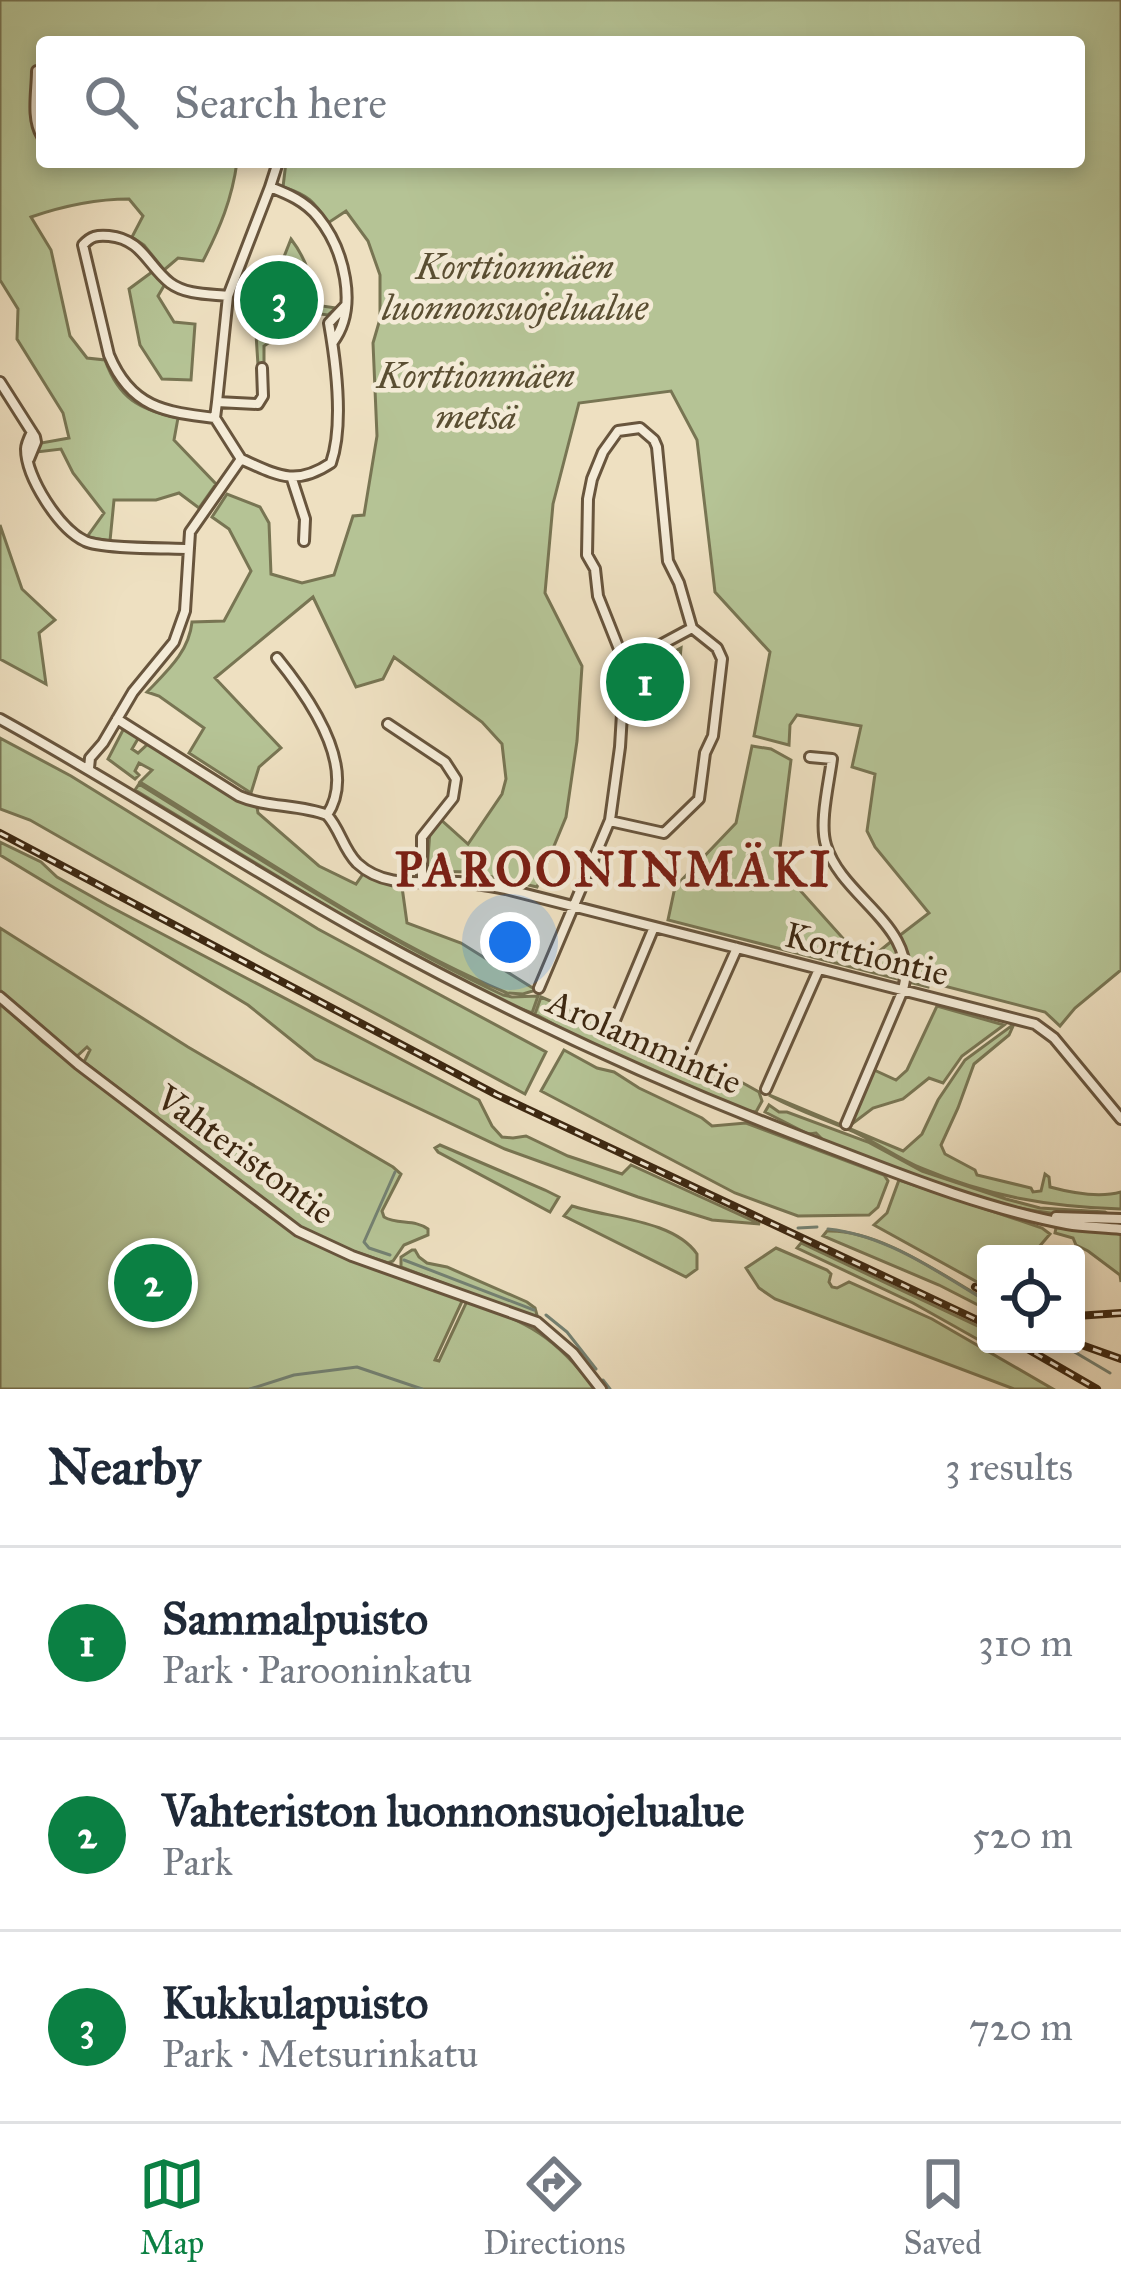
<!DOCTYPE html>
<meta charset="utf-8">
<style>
:root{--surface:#fff;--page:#f6f6f7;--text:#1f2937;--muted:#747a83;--line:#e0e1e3;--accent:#0b8043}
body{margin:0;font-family:"IM FELL Great Primer",serif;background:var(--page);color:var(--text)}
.controls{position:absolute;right:36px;bottom:36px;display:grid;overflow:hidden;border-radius:12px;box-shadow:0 6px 18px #0003}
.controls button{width:108px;height:108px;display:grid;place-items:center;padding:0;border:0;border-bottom:3px solid var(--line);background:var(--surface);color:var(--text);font:60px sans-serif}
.you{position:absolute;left:510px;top:942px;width:42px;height:42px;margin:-30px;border:9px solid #fff;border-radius:50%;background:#1a73e8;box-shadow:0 0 0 18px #1a73e833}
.badge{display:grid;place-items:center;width:78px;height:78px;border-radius:50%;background:var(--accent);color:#fff;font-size:39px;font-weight:700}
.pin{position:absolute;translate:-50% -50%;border:6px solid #fff;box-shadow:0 3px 12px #0006}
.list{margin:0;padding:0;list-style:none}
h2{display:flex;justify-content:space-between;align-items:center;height:156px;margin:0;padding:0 48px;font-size:51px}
h2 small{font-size:39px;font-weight:400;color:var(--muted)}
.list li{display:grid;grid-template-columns:78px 1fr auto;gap:36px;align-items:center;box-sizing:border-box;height:192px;padding:0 48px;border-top:3px solid var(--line)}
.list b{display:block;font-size:45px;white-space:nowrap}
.list p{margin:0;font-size:39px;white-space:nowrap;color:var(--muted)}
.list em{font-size:39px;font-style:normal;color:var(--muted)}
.icon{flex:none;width:66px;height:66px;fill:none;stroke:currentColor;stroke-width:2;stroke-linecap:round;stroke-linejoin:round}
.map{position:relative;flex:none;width:1121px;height:1389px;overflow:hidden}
.search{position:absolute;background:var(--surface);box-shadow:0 6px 18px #0003;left:36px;right:36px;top:36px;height:132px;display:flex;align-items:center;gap:30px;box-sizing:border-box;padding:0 42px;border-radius:12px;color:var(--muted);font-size:45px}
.sheet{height:732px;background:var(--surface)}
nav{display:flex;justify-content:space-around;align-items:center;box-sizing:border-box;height:168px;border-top:3px solid var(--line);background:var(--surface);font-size:33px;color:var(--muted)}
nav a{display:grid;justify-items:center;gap:6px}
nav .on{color:var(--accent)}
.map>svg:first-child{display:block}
.green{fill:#b5c395;stroke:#787553;stroke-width:3}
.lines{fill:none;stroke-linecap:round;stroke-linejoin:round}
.stream{stroke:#748172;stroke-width:3}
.minor-casing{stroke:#68553d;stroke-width:14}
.minor{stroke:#f4ebd7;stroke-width:8}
.rail-casing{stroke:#3c2711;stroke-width:8}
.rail{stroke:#f4ebd7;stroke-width:3;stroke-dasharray:9;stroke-linecap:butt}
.labels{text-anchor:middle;stroke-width:9;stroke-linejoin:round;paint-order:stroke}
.park-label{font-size:36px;font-style:italic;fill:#5a4e32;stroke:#f4ebd7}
.street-label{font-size:36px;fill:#3c2711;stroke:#f4ebd7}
.district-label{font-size:48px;font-weight:bold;letter-spacing:3px;fill:#7a1f14;stroke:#f4ebd7}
</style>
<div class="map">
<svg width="1121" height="1389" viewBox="0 0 1121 1389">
<rect width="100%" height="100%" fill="#eee0c1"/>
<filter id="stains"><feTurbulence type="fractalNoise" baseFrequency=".00167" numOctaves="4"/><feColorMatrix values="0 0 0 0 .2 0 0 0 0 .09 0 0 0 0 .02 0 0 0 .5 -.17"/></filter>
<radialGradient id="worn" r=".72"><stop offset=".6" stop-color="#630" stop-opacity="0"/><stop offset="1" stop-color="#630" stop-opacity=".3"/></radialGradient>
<path class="green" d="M0,0H1121V970L1075,1008L1060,1026L1045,1012L929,982L928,987L909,982L907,952L899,936L929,913L875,847L867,831L875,774L852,767L861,726L797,715L790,725L789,745L754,736L770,652L715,592L697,440L671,391L579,403L553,504L545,593L582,666L577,741L566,817L537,887L470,872L427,871L430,831L440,819L468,844L502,794L506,779L502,744L482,722L394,657L383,679L356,687L313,597L215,678L281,748L259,767L251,793L189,753L204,728L159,696L147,692C167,671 189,652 192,622L224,621L251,571L229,529L212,517L227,494L260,507L269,523L271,574L302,583L334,575L353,516L364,515L377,436L373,343L380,319V275L368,241L346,211L328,223C314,201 308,195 283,187L286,162H1079V42H42V162H237C232,199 220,228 203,261L178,258L164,270L144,245L132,237L143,216L129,199C96,199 63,206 31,217L51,250L70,336L87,358L105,360C119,399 140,410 178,418L174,440L216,484L199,508L179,493L156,500H114L110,541L87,537L104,513L73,473L61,449L37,452L41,443L69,438L63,413L17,339L18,309L0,280Z
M291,239C307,260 312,279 315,305L336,308L328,315L312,313L264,346V366L258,365L256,334L260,309L233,295L240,275L276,277Z
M152,272L165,284L158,296L174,322L195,324L191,380L162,379L140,345L129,289Z
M0,525L22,589L55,620L39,633L46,684L0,659Z
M681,648L677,689H672L668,719L644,716V700L638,699L636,672Z
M124,728L139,737L132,749L138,753L149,743L238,800L257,807L258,813L319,866L356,884L363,874L402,887L407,923L461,943L536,990L523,994L507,993C377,938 260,855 140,782L152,770L139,763L135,771L139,775L135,779L108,759Z
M0,738L71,776L318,929L546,1052L525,1094L263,953L30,820L0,809Z
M752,746L771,749L791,760L780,848L781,869L865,963L893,940L903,961L902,980L668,920L675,887L736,823Z
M139,784C258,858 375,935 503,995L512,997L538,996L532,1013L508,1004L366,930L135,790Z
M0,842L41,862L57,877L107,905L479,1100L492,1126L502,1137L513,1138L526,1136L568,1156L622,1174L631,1165L760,1224L712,1220L638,1197L505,1149L342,1072L315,1059L248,1005L0,855Z
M0,928L188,1047L393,1167L401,1174L382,1211L384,1217C397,1225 415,1219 428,1229V1235L404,1245L393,1261L388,1263L335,1245L303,1229L84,1062L90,1050L87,1047L76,1057L9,999L0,990Z
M541,997L743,1083L759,1092L762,1101L756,1112L743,1110L599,1049L535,1014Z
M0,1003L43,1042L301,1237L324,1248L464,1297L435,1360L439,1361L467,1301C529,1323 554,1335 595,1389H0Z
M937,1006L1004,1025L962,1056L943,1083L929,1078L903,1099L873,1108L852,1124L851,1120L874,1070L896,1080L907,1070Z
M1014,1024L1009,1035L974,1064L958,1108L941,1145L945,1154L975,1170L977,1175L1031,1188L1033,1192L1041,1191L1045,1174L1049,1177L1050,1187C1072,1193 1099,1198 1121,1192V1209C1049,1207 987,1196 921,1168C898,1158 877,1143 854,1132C825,1119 797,1111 769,1095L903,1151L922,1134L938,1100L965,1060Z
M564,1050L597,1068L614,1072L639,1088L702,1118L712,1126L746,1123L884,1175L888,1181L878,1207L869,1215L798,1216L735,1193L541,1091Z
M769,1105L779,1112H787L868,1142L922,1171L1006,1199L1040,1208L1105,1212L1108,1214C1017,1224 909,1173 825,1142L816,1133L808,1134L765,1112Z
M440,1145L545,1190L559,1197L550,1212L438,1152L435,1148Z
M899,1180L1042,1228L1050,1234L1033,1254H986V1271L979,1283L874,1225L887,1213Z
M572,1206C609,1218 674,1220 697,1254V1269L686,1277L564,1216Z
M1069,1227L1121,1232V1282L1120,1275L1088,1251L1076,1245L1073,1238L1055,1233L1056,1228Z
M827,1231C879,1229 942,1275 986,1300V1309L939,1285L823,1236Z
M801,1243L986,1330V1344L913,1303L797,1248Z
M776,1248L827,1270L831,1274L829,1282L832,1287L837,1288L849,1282L932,1319L1053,1389H1014L775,1299L759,1288L746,1268Z
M412,1250H415L419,1257L427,1263L447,1267L527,1302L535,1308L537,1315L532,1317L401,1267V1257Z"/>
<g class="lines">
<path class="stream" d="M798,1228L817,1227
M828,1229C886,1235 938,1272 986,1301
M390,1255L369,1248L364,1242L395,1172
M404,1260L534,1310
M546,1315L567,1332L596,1369
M1061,1344L1110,1373
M603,1380L610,1389
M250,1389L294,1375L357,1367L422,1389"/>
<defs>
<path id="minor" d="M42,71H37C37,91 31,119 42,136
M270,187L278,162
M0,382L35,437L36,442L29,459
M217,402L258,404L263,396L262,368
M215,418C165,412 131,408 109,355L83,245C91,236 97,235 109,236C142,239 148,266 170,283C186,295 210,294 228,296
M32,432C30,436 26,444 26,449C26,477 59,529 85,541C100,549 167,548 188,549
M241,459C277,475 295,487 331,463C344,425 336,363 329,323L346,305
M292,479L305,519L304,541
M277,658C307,695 359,767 327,815
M625,664L598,596L595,569L587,555L588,499L592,479L603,452L618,431L640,428L654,440L657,447L668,561L679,583L692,628
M0,719C125,788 244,867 369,936C513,1015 662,1084 815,1142C896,1173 981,1208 1067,1224C1084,1227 1103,1227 1121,1229
M117,719L239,796C267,808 299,804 327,815C340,829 343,849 357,863C386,890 423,880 458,882C474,883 490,886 506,889L1035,1024L1054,1038L1121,1119
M388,724L445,762L456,779L453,798L422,837V883
M810,757L832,759C829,783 819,823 826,845C842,899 920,926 903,990L846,1124
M89,768L90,758L103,743L133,692L174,642L185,611L190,532L241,459L215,418L217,402L228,296L270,187C288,194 305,201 318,217C344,249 359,307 333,342
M610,821L664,833L699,799L705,753L713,736L722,659L717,648L692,628
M539,988L610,820L620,747L625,664L692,628
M0,997L78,1064L298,1231L352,1256L537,1322L573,1353L601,1389
M613,1025L654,927
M688,1058L737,948
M766,1089L819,969
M1056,1217L1121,1219"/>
</defs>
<use href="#minor" class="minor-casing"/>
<use href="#minor" class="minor"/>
<defs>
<path id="rail" d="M0,833L497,1095L986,1324
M975,1287L986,1293
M1076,1316L1121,1313
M1076,1343L1121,1359
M1019,1344L1097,1389"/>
</defs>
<use href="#rail" class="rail-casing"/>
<use href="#rail" class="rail"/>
</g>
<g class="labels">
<g class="park-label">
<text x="515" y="279">Korttionmäen<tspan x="515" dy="41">luonnonsuojelualue</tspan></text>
<text x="476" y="388">Korttionmäen<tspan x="476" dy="41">metsä</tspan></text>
</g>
<g class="street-label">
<text transform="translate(867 953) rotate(14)" y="13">Korttiontie</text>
<text transform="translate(645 1041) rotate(24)" y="13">Arolammintie</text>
<text transform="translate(246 1154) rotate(36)" y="13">Vahteristontie</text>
</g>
<g class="district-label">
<text x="614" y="886">PAROONINMÄKI</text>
</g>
</g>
<rect width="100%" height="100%" filter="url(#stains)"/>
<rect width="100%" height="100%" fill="url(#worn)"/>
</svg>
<div class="controls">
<button><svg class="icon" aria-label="locate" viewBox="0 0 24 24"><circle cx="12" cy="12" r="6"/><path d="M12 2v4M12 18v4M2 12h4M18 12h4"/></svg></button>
</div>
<div class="you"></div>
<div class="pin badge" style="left:645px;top:682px">1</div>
<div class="pin badge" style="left:153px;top:1283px">2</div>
<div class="pin badge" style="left:279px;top:300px">3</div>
<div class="search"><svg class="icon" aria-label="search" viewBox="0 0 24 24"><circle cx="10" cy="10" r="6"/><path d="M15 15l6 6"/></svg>Search here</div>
</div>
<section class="sheet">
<h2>Nearby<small>3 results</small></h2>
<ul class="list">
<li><span class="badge">1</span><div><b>Sammalpuisto</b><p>Park · Parooninkatu</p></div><em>310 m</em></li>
<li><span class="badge">2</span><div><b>Vahteriston luonnonsuojelualue</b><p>Park</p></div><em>520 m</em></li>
<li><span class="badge">3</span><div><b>Kukkulapuisto</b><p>Park · Metsurinkatu</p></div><em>720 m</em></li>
</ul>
</section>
<nav>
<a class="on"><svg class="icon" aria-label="map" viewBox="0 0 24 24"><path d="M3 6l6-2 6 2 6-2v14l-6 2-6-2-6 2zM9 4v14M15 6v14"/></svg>Map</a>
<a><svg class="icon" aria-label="directions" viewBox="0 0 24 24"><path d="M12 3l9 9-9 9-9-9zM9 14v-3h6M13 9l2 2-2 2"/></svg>Directions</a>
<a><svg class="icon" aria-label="saved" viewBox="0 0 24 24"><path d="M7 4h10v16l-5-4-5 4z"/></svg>Saved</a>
</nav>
